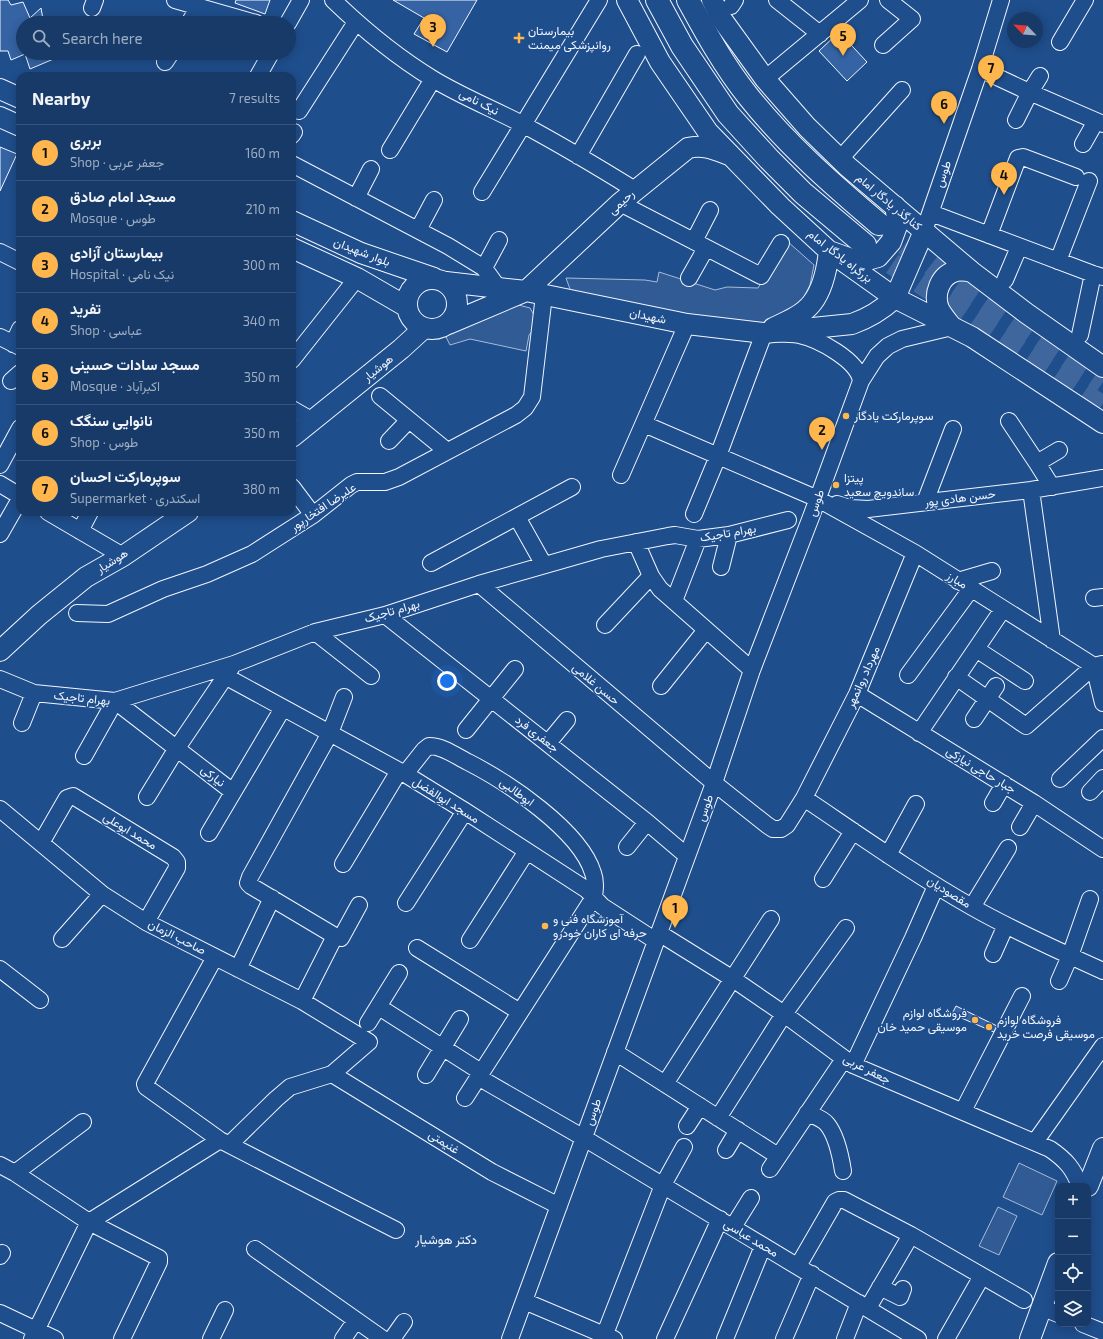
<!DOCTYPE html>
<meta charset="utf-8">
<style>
:root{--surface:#173a69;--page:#244571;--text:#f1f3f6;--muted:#9eadc0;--line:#36547d;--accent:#ffb74d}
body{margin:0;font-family:"Exo 2",Vazirmatn,sans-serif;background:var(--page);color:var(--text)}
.controls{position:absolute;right:12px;bottom:12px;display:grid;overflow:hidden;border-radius:8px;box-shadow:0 2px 10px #0003}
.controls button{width:36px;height:36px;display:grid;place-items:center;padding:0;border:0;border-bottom:1px solid var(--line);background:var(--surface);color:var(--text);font:20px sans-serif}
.compass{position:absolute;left:1007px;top:12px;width:36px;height:36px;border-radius:50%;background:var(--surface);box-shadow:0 2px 10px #0003;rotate:295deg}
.you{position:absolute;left:447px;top:681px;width:14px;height:14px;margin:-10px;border:3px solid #fff;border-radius:50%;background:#1a73e8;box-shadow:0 0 0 6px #1a73e833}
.badge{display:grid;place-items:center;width:26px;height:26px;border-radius:50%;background:var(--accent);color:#111;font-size:13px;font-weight:700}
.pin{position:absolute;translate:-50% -33px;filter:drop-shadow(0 1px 2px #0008)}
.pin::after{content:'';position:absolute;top:21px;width:14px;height:12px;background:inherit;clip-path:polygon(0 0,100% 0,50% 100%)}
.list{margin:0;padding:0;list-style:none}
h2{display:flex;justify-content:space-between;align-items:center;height:52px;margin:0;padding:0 16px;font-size:17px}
h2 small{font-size:13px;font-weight:400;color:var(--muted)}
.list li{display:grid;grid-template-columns:26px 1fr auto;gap:12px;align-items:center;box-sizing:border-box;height:56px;padding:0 16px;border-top:1px solid var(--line)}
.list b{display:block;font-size:15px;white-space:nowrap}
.list p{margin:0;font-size:13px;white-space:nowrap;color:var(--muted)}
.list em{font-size:13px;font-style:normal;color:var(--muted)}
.icon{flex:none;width:22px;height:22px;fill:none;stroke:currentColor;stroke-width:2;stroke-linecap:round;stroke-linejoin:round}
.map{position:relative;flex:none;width:1103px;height:1339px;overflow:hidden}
.search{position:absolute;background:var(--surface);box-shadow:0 2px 10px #0003;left:16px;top:16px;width:280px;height:44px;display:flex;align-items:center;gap:10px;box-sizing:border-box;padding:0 14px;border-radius:22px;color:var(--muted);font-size:15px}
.panel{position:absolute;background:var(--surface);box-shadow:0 2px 10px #0003;left:16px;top:72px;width:280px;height:444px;border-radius:12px}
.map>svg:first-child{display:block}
.green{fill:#305b95;stroke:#a8bbd7}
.building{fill:#3563a3;stroke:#f2f6ff}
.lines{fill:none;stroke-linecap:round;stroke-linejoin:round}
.highway-tunnel{stroke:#3f679d;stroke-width:22;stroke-dasharray:22 11;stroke-linecap:butt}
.minor-casing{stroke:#f2f6ff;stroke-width:18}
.major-casing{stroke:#f2f6ff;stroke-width:22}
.highway-casing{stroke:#f2f6ff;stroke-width:24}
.minor{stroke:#1f4e8c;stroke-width:16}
.major{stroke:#1f4e8c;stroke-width:20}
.highway{stroke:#1f4e8c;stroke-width:22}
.poi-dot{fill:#ffb74d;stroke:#1f4e8c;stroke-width:1.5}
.labels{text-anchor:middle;stroke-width:3;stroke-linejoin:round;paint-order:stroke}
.poi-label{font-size:12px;fill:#f2f6ff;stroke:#1f4e8c;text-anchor:start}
.street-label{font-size:12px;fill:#f2f6ff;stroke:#1f4e8c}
.neighbourhood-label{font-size:13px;fill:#f2f6ff;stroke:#1f4e8c}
</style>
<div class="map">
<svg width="1103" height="1339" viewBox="0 0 1103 1339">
<rect width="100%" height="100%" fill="#1f4e8c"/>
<path class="green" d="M787,241L814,265L810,285L804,297L798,304L773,324L697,323L571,292L566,278L645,280L657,282L659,272L715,290L727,287L758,288Z
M511,303L530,308L534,315L535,328L529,335L526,351L470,339L450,345L443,331Z
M1019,1163L1057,1181L1042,1215L1003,1197Z
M998,1207L1017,1216L999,1255L979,1246Z"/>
<path class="building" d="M0,0H8L11,5L23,2L30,18L41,8L43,19L53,17V23H23V53H62L63,55L30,69L25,54L11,60L8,51H0Z
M236,0H270L265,14L235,3Z
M393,0H477L447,52L414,34L424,18Z
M839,32L867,62L847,81L819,51Z
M0,147L17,154L0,191Z
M956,1006L997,1026L994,1032L952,1014Z"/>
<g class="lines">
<path class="highway-tunnel" d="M879,224L935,268L1103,382
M865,245L1103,407"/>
<defs>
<path id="minor" d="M175,0L256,23
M333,0C363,29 397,57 433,79C461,96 493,109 522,124C561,145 598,167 635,190
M777,0L820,34
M731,6L735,0
M92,8L95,0
M189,23L199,7
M288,23L301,0
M1060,42L1085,0
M883,45L912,19L888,0
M165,62L171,53
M980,69L1027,91L1103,124
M258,76L271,53
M765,79L860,0
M299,111L356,22
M1016,120L1030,92L1040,76
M292,135L294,132
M1083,144L1096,121
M390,150L433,79
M578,156L637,54
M840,159L902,90
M292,164L448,246L484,268L499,289
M482,192L599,0
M356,198L371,169
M620,203L761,276L781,243
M931,213L1093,274L1103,277
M418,230L434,200
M924,231L980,69L1001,0
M989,235L1018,158L1023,157L1076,177
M694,241L710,210
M0,252L20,262
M1058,261L1089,181
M484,268L499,240
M689,278L706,248
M1005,280L1019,247
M1080,335L1093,274
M0,337L20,347
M13,344L20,329
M292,360L357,278
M11,381L20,373
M380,396L447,451
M292,409L313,421
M1009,421L1037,463L1052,487
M644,424L818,499L915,553L1094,666
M389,441L408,421
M1037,463L1059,450
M0,465L20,428
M621,475L687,324
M0,484L20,496
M292,487L313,515
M1031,490L1052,640
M925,502L953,429
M837,504L850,508L868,509L1031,490L1103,478
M48,512L123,556
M694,514L718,456L764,333C775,334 788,333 799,335C818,339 858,360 861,381
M517,517L544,565
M80,531L90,512
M0,534L20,499
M636,542L651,576L660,589L752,670
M431,563L572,487
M721,567L729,535
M958,581L992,571
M479,584L714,783L767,825L773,829H781L787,825L804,798L857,694L915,553
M1094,598L1103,597
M674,601L698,539
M77,613L108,614L163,589L207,574L252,554L313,515L351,485L357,482H385L399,477L516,415L525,408L532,397L544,295
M385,615L647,822L687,856
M605,625L651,576
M315,632L371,676
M976,649L1025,681
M1094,666L1103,703
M908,675L971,589
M225,676L405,774L465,811L587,890L602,906L656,941
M956,677L1026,726L1094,666L1102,664
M0,679L34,693L115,701L234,664L315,632L385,615L479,584L601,549L668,536L675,535L698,539L729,535L788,520
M661,686L706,630
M857,694L1034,803L1103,849
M344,697L330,733L250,877L248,883L251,886L335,936L341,938L359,905
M115,701L233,792
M974,719L996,686
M22,723L34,693
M466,730L515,669
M919,733L1003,609
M548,743L567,720
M84,756L115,701
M405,774L424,750L429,746C443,746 456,756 468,762C507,782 580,830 593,873C596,881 595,889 594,897L465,1098
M1060,779L1103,738
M1090,792L1103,778
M147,797L177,748L231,668
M804,798C859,835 914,874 972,907C1014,931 1059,951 1103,971
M993,803L1004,784
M0,809L102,894L146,922L302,1001L369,1042L332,1074L290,1087L276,1099L230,1144
M1020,827L1034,803
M209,833L283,708
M41,843L67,798L73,796L173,857L177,862V868L146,922
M627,847L647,822
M888,855L916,804
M343,864L399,771
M823,879L853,831
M406,903L465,811
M972,907L1008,848
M659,933L733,979L784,1014L853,1065L1050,1149C1066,1160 1073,1168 1080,1186
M62,939L102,894
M470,940L527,851
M417,948L520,1012
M993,954L1006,925
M215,957L146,1082L145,1084L146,1087L220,1140L396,1230
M0,969L40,1000
M238,969L272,898
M1059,981L1070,956L1090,899
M302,1001L335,936
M379,1007L481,1072
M368,1023L399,973
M615,1052L778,1156
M853,1065L913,938L936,886
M332,1074L492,1172L559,1206
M426,1075L460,1019
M478,1077L584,1138L918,1339
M665,1084L771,919
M963,1111L1022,996
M807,1113C814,1116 822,1118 827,1124C836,1135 841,1158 843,1171
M718,1118L784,1014L846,928
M687,1126L700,1106
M1035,1142L1103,1046
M726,1150L738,1130
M0,1165L15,1173L89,1222L159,1258V1262L122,1339
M770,1169L844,1059
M15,1173L83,1122
M89,1222L220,1140
M733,1227L751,1198
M255,1249L383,1339
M0,1256L2,1253
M798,1266L835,1202L839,1200H844L911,1235L1024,1300
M880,1287L900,1297L903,1289
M524,1301L614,1339
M1041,1307L1058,1314
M868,1308L911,1235
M0,1313L55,1339
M1083,1324L1103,1332
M32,1339L89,1222
M211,1339L225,1310
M343,1339L356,1320
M392,1339L404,1322
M510,1339L714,783L752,670L811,517L861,381L877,356L888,346L902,339L952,327
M603,1339L663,1185L684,1147
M665,1339L720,1219
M725,1339L763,1246
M784,1339L812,1274
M845,1339L859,1303
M946,1339L982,1276"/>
<path id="major" d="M627,0L660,62L708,132L780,206L829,251L895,298L972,337L1103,423
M712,0L721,18L765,79L807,127L847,166L972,272L1026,313L1103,367
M0,89L20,98
M0,117L20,126
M292,221L361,253L434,278
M292,248L357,278L407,307
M407 304a25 25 0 1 1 50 0a25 25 0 1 1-50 0Z
M446,282L526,291L687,324L764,333L852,324C869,318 882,310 895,298L924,231
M448,324L526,291L620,203L688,148C703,144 716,150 729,155
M952,327C948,322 942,315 939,309C933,294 940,275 956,271C961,270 968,271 972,272
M773,328C786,322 803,315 812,303C823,289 827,269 829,251L860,262L878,257L891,242L898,223L895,206
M292,437L401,349L424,328
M0,651L39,615L86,577L123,556L188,512
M1088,1186L1103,1148
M1030,1339L1058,1263"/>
<path id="highway" d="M657,0L682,46L728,114L769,159L803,193L865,245
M688,0C706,33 724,66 748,96C786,144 832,184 879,224"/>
</defs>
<use href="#minor" class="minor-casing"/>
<use href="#major" class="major-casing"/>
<use href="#highway" class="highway-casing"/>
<use href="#minor" class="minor"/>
<use href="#major" class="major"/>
<use href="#highway" class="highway"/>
</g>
<g class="poi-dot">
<path d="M517 32h4v4h4v4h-4v4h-4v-4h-4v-4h4z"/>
<circle cx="846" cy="416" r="4"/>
<circle cx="836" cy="485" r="4"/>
<circle cx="545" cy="926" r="4"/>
<circle cx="975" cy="1020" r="4"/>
<circle cx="989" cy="1027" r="4"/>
</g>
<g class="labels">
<g class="poi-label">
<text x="528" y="35">بیمارستان<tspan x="528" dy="14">روانپزشکی میمنت</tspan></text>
<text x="854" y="420">سوپرمارکت یادگار</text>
<text x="844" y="482">پیتزا<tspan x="844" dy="14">ساندویچ سعید</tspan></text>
<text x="553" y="923">آموزشگاه فنی و<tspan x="553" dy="14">حرفه ای کاران خودرو</tspan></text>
<text x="967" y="1017" text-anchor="end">فروشگاه لوازم<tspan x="967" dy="14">موسیقی حمید خان</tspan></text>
<text x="997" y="1024">فروشگاه لوازم<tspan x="997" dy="14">موسیقی فرصت خرید</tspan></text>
</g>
<g class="street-label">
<text transform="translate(479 102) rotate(27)" y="4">نیک نامی</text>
<text transform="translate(943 174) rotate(-71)" y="4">طوس</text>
<text transform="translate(621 202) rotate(-42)" y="4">رحیمی</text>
<text transform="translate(889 202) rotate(40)" y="4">کنارگذر یادگار امام</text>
<text transform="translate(362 252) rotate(21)" y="4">بلوار شهیدان</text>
<text transform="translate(840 256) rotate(38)" y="4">بزرگراه یادگار امام</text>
<text transform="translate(648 316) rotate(12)" y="4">شهیدان</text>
<text transform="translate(378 368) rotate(-39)" y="4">هوشیار</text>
<text transform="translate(960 498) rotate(-7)" y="4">حسن هادی پور</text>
<text transform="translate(816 503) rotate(-70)" y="4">طوس</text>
<text transform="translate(323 507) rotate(-34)" y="4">علیرضا افتخارپور</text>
<text transform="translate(728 533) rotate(-10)" y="4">بهرام تاجیک</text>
<text transform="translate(112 561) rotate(-32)" y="4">هوشیار</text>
<text transform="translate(957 580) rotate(32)" y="4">مبارز</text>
<text transform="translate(392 611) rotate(-16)" y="4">بهرام تاجیک</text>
<text transform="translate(863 677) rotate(-66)" y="4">مهرداد روانمهر</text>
<text transform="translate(596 684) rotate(40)" y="4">حسن غلامی</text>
<text transform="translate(82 698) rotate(6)" y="4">بهرام تاجیک</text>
<text transform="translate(537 734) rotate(38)" y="4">جعفری فرد</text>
<text transform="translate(981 770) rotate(31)" y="4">جبار حاجی نیازکی</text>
<text transform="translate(213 776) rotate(38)" y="4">نیارکی</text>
<text transform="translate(517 792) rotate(36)" y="4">ابوطالبی</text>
<text transform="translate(446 800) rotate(32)" y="4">مسجد ابوالفضل</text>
<text transform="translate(705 808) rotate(-70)" y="4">طوس</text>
<text transform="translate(130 831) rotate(31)" y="4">محمد ابوعلی</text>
<text transform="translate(949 892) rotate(32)" y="4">مقصودیان</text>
<text transform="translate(177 937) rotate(27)" y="4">صاحب الزمان</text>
<text transform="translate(867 1069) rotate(27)" y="4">جعفر عربی</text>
<text transform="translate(593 1112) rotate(-70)" y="4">طوس</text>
<text transform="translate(444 1142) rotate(32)" y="4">غنیمتی</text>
<text transform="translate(751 1238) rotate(31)" y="4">محمد عباسی</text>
</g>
<g class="neighbourhood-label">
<text x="446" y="1244">دکتر هوشیار</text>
</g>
</g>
</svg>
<div class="controls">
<button>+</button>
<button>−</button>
<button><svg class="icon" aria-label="locate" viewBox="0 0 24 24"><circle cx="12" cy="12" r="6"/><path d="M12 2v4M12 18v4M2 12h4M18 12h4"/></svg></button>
<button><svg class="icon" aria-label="layers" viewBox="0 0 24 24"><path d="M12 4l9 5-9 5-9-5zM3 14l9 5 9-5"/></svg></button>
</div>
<svg class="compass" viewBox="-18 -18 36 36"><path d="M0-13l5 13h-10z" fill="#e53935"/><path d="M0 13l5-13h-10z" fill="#9eadc0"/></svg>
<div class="you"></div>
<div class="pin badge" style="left:675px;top:928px">1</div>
<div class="pin badge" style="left:822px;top:450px">2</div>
<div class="pin badge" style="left:433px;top:47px">3</div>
<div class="pin badge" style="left:1004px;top:195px">4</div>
<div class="pin badge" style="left:843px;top:56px">5</div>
<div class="pin badge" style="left:944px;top:124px">6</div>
<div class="pin badge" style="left:991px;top:88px">7</div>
<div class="search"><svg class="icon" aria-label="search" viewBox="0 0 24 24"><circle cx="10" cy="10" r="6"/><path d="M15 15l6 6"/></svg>Search here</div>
<section class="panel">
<h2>Nearby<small>7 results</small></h2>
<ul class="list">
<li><span class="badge">1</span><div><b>بربری</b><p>Shop · جعفر عربی</p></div><em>160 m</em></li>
<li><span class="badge">2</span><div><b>مسجد امام صادق</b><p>Mosque · طوس</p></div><em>210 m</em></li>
<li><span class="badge">3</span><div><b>بیمارستان آزادی</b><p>Hospital · نیک نامی</p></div><em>300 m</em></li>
<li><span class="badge">4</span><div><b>تفرید</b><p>Shop · عباسی</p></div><em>340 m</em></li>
<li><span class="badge">5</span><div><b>مسجد سادات حسینی</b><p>Mosque · اکبرآباد</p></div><em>350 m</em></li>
<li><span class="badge">6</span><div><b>نانوایی سنگک</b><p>Shop · طوس</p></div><em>350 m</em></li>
<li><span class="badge">7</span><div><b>سوپرمارکت احسان</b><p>Supermarket · اسکندری</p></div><em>380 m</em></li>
</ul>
</section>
</div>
